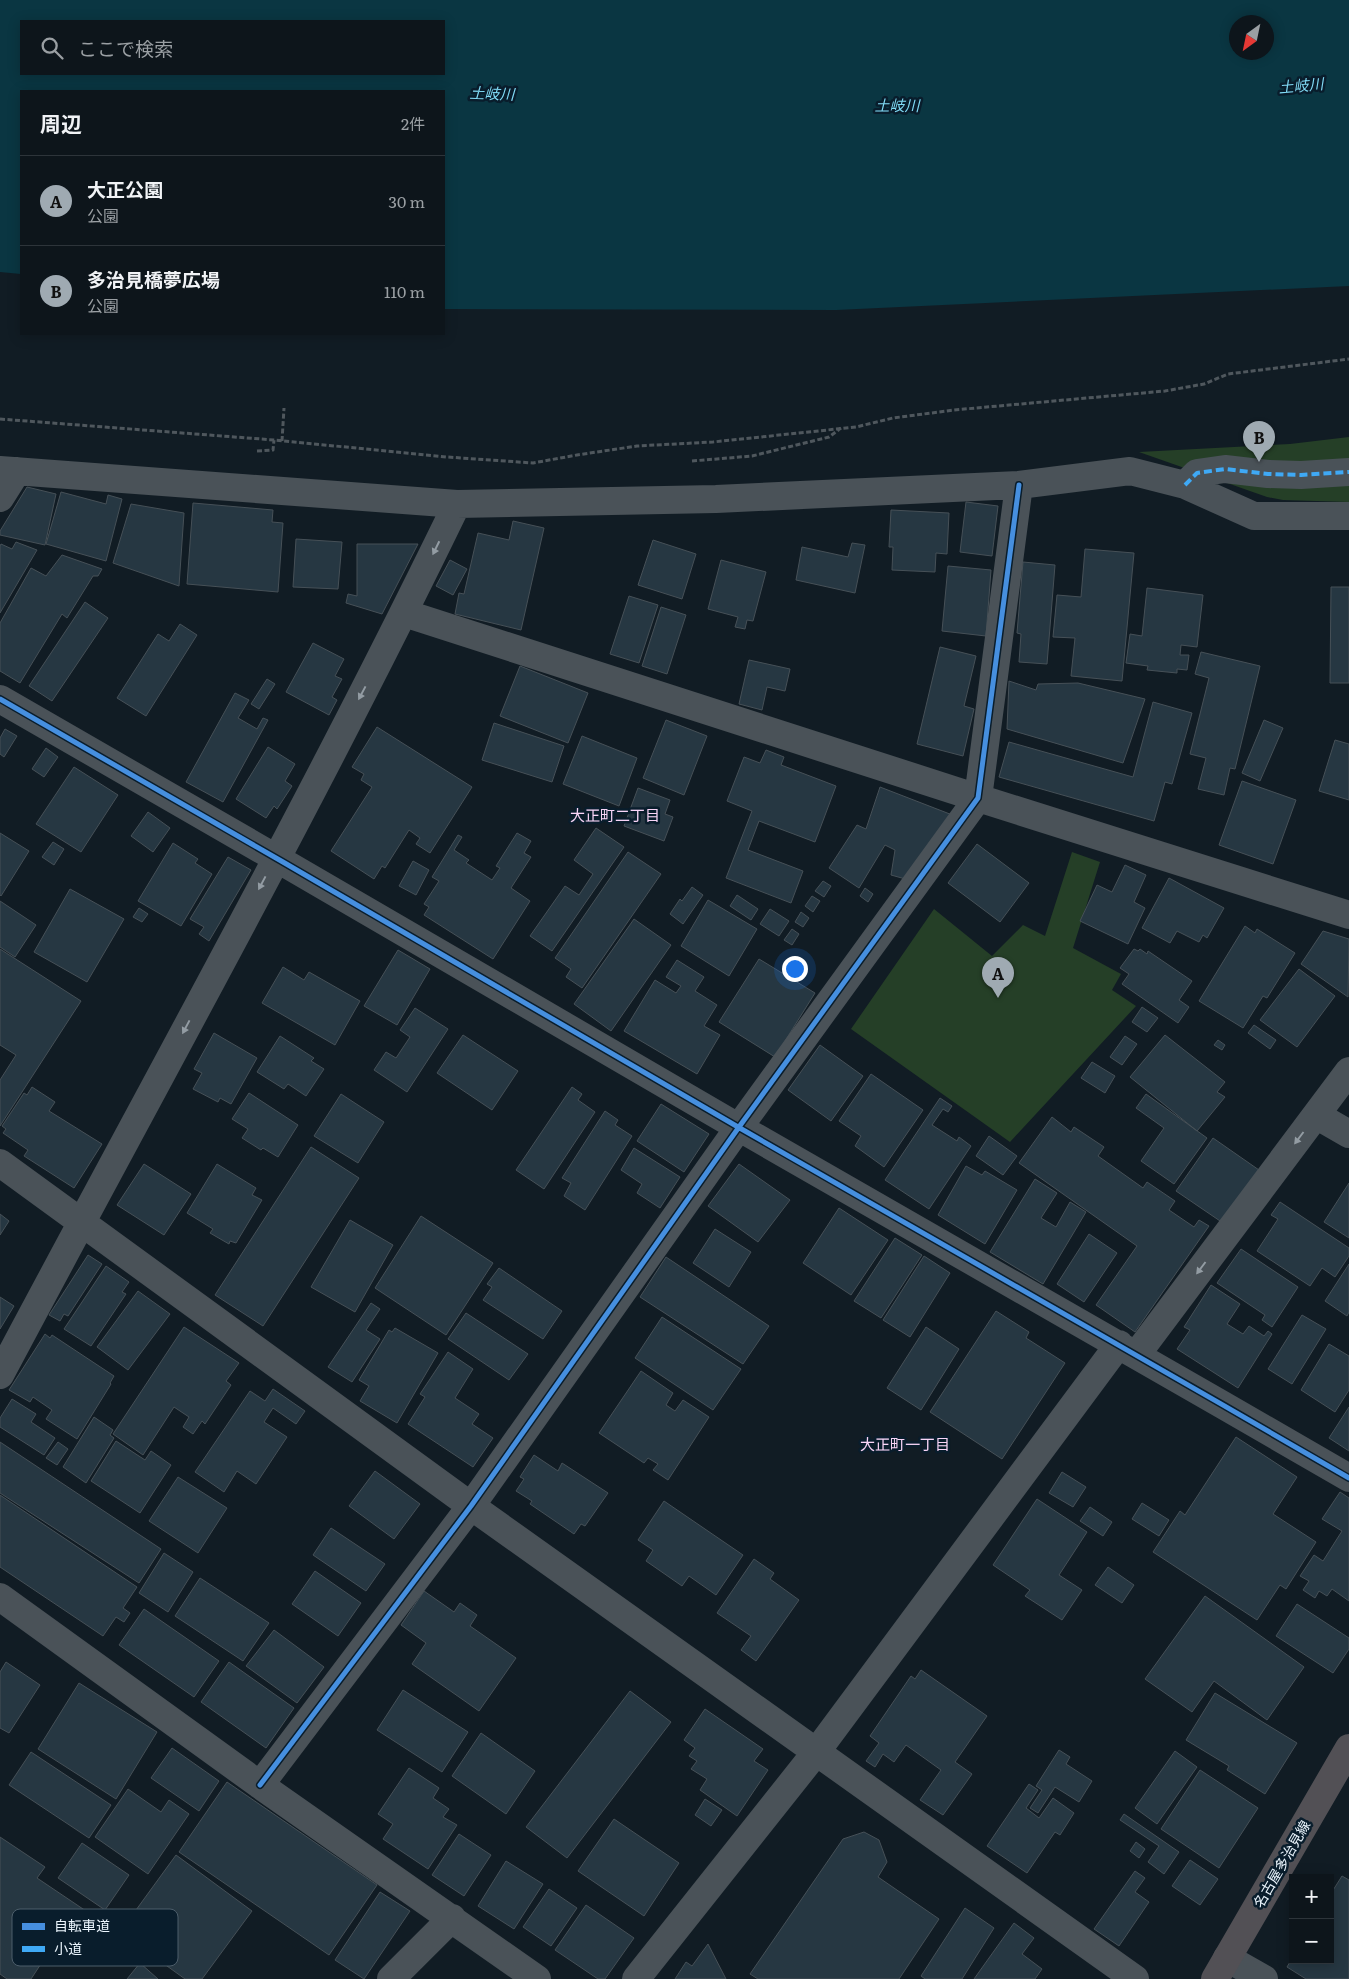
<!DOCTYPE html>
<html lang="ja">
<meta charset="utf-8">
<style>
:root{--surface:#0d151b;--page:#161e24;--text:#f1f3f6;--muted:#9a9fa3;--line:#2d343a;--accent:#9faab2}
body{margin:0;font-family:Literata,"Noto Sans JP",serif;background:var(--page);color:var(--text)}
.controls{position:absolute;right:15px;bottom:15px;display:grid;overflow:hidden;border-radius:0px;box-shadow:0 2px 12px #0003}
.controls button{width:45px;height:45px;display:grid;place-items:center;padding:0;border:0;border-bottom:1px solid var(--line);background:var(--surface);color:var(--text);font:25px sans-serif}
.compass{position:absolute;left:1229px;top:15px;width:45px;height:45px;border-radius:50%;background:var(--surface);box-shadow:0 2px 12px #0003;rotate:213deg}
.you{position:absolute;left:794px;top:968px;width:18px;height:18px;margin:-12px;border:4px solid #fff;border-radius:50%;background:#1a73e8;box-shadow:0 0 0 8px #1a73e833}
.badge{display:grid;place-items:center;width:32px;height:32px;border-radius:50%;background:var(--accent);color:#111;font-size:16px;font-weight:700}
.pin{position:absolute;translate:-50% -41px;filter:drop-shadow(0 1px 2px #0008)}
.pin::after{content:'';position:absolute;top:26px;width:18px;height:15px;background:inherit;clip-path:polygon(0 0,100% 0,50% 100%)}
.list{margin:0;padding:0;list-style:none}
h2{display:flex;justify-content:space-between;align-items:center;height:65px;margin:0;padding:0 20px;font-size:21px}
h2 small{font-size:16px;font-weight:400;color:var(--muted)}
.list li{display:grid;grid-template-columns:32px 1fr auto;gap:15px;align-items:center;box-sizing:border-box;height:90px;padding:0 20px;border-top:1px solid var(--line)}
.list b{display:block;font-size:19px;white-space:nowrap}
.list p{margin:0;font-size:16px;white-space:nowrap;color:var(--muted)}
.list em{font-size:16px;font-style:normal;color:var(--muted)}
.icon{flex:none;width:28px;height:28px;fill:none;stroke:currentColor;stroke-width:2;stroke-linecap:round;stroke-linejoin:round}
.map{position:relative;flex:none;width:1349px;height:1979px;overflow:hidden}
.search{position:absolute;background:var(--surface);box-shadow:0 2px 12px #0003;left:20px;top:20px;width:425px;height:55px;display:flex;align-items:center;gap:12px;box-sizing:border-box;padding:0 18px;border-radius:0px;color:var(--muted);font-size:19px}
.panel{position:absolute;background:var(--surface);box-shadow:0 2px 12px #0003;left:20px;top:90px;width:425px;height:245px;border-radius:0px}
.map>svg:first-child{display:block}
.green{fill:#253f27}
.water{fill:#0a3642;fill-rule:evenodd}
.building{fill:#263742;stroke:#465057}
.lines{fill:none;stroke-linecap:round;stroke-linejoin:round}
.path{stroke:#4f575d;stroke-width:3;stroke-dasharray:5 2.5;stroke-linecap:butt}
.minor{stroke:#4a5258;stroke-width:28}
.major{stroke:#525055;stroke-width:28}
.quiet{stroke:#3fa9f5;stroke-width:4;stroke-dasharray:8 4;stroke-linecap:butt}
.cycleway-casing{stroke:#091d2c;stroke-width:8}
.cycleway{stroke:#468fdf;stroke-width:5}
.oneway{fill:#939ca3}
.labels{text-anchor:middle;stroke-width:5;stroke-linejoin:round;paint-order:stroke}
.street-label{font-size:14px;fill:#ecf6fe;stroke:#091d2c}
.water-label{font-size:15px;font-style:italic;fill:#80daf5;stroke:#091d2c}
.neighbourhood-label{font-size:15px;fill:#f9d5f7;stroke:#091d2c}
.key{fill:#091d2c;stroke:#4d5e6b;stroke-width:1}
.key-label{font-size:14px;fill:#ecf6fe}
</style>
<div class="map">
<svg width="1349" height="1979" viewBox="0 0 1349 1979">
<rect width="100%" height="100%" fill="#111c24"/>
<path class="green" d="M1349,437V502L1283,500L1267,497L1139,452L1290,444Z
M1072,852L1100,862L1073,948L1121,974L1112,990L1136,1006L1010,1142L851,1029L934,909L992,956L1023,925L1045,936Z"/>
<path class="water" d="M0,0H1349V286L836,310L444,309V91H21V274L0,272ZM21,21H444V74H21ZM1236,22H1266V52H1236Z"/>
<path class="building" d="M27,487L56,494L45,545L0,535V531Z
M61,492L106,504L108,495L122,499L106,561L46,544Z
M966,502L998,506L992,556L960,552Z
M193,503L273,510L272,522L283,523L278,592L187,584Z
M131,504L184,513L179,586L113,563Z
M891,510L949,513L947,554L936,553L935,572L892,570L893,547H889Z
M513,521L544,528L521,630L455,614L459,593L464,594L478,533L509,540Z
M296,539L342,542L338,589L293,587Z
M653,540L696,554L682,599L638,585Z
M16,542L37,550L0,613V546L1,544L12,549Z
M852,543L865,545L855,593L796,580L802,547L848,557Z
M357,544H418L382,614L346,603L348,594L357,596Z
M1085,549L1134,553L1122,681L1071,676L1075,638L1053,637L1057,595L1081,597Z
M62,555L102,569L98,576H93L67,618L62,614L20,683L0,671V623L31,568L46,576Z
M450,560L467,569L453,595L436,586Z
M721,560L766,572L753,621L747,620L745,629L735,627L738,617L708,609Z
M1023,562L1055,565L1047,664L1019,662L1021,634L1017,633Z
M948,566L991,570L986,636L942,631Z
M1331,587H1349V683H1330Z
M1147,588L1203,595L1197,647L1181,645L1180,655H1189L1187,670L1177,669V673L1147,670L1148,666L1126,663L1130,634L1142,636Z
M629,596L658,605L639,663L610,654Z
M85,602L108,618L52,701L29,686Z
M661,607L686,615L667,674L642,666Z
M180,624L197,635L146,716L117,698L158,634L169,641Z
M313,643L344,659L335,676L342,679L332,697L337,700L329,715L286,692Z
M940,647L976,656L964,706L974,709L963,756L917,744Z
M1201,652L1260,666L1235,769L1230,768L1224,795L1198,789L1206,758L1190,754L1209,678L1195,674Z
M749,660L790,669L785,691L767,687L762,710L739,704Z
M520,666L588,693L568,743L500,716Z
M267,679L275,684L259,709L251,704Z
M1009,681L1036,690L1038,684L1078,683L1145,699L1123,763L1007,729Z
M235,693L249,700L238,718L257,729L263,718L268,720L223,802L186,782Z
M1153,702L1192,713L1172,784L1165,782L1154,821L999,777L1009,742L1133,777Z
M666,720L707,736L684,795L643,778Z
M1264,720L1283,728L1260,781L1242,773Z
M494,723L564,746L552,782L482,760Z
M377,727L472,787L430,853L416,844L420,838L409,830L385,868L382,866L374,879L331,851L372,787L361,780L364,774L352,767Z
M5,729L17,736L4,757L0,754V738Z
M582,736L637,758L619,806L563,784Z
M1335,740L1349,744V800L1319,791Z
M268,747L295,764L285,781L292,786L277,809L274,806L266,818L236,799Z
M46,748L58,757L44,777L32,769Z
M766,750L784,757L781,765L836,786L815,842L759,821L748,850L803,871L791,903L726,878L752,811L727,801L744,757L760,763Z
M74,767L118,795L81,852L36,824Z
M1242,781L1296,800L1273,864L1219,845Z
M880,787L955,816L909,880L891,875L895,850L885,845L859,888L829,868L857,825L866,829Z
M638,788L670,800L665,814L673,817L664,841L624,826Z
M148,812L170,828L153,852L131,836Z
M596,828L624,847L552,951L530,936L565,886L579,895L593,874L574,860Z
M0,833L29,851L1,896L0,895Z
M517,833L531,841L524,853L531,857L511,888L530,901L493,959L424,915L429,907L424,904L439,881L432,877L458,835L462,837L454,850L469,860L466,863L492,880L500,868L496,866Z
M53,842L64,849L54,865L42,857Z
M173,843L198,859L195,863L212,874L181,926L138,901Z
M977,844L1029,883L1000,922L948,883Z
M628,852L661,874L582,988L566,977L571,969L555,958Z
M228,857L251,870L209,941L199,934L204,927L190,919Z
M413,861L429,870L416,895L399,886Z
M1125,865L1146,875L1134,902L1145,908L1128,944L1080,921L1097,885L1112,892Z
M1169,878L1224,908L1207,938L1203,935L1199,942L1177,931L1170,943L1142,928Z
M823,881L831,886L824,897L815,891Z
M692,887L703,895L683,924L670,914L680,899L682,901Z
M865,888L873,894L868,902L860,896Z
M70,889L124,919L87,982L34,952Z
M737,895L758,909L751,920L730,906Z
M812,896L820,901L813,912L805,906Z
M708,900L757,929L729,976L681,946Z
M0,901L36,925L15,957L0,947Z
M139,908L148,914L142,922L133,917Z
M770,909L789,921L779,936L760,924Z
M801,912L809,918L803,927L795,922Z
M634,919L671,945L611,1031L574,1004Z
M1245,926L1255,933L1257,929L1295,953L1267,998L1263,996L1243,1028L1199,1001Z
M792,929L799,934L792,945L784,940Z
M1323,931L1349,939L1348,997L1301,964Z
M0,949L81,1001L0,1126V1080L16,1055L0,1045Z
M1134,949L1138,951L1140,949L1147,954L1148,951L1192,981L1179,1000L1189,1007L1178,1023L1122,984L1129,974L1120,968Z
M398,950L430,969L397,1025L364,1006Z
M759,959L815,993L775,1057L719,1022Z
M677,960L704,977L695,991L717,1005L704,1026L720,1035L697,1074L624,1031L655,980L676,993L681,986L666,977Z
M283,967L304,980L309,972L360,1001L335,1045L262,1003Z
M1299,969L1335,996L1297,1047L1260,1020Z
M1142,1007L1158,1018L1147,1032L1132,1022Z
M415,1008L448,1029L407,1092L374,1070L386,1052L396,1058L410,1037L400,1030Z
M1254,1025L1276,1040L1270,1049L1248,1033Z
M214,1033L257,1058L231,1104L220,1098L218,1102L193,1089L202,1073L194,1069Z
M463,1035L518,1071L492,1110L437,1073Z
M1165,1035L1225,1082L1217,1092L1225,1097L1197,1131L1130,1077Z
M280,1036L314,1058L311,1061L324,1069L306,1096L288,1084L284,1089L257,1072Z
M1125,1036L1137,1044L1122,1065L1110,1057Z
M1218,1040L1225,1045L1222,1050L1214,1045Z
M820,1045L863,1076L831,1121L788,1090Z
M1092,1062L1115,1076L1105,1093L1081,1078Z
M871,1074L923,1110L884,1167L855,1146L861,1136L839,1121Z
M32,1087L55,1102L49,1111L102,1144L74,1188L24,1156L28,1150L3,1133L6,1129L2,1126L24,1093L27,1095Z
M572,1087L582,1094L578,1100L595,1112L544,1189L516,1170Z
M249,1093L298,1125L278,1157L263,1148L261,1150L242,1138L248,1129L232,1119Z
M341,1094L384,1122L358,1163L314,1136Z
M1146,1094L1207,1138L1174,1184L1141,1161L1164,1128L1136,1108Z
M940,1098L952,1106L948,1112L943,1109L932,1125L957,1141L959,1137L971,1146L929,1209L885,1180Z
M661,1104L709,1134L684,1172L637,1141Z
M605,1111L618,1120L615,1125L632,1136L585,1210L564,1196L571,1183L562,1178Z
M1052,1117L1071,1132L1074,1127L1104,1147L1098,1156L1143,1188L1147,1182L1175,1201L1169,1210L1194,1227L1199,1220L1209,1226L1135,1332L1096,1305L1137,1246L1019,1163Z
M989,1136L1017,1156L1003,1175L976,1156Z
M1213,1138L1259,1170L1223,1223L1176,1191Z
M311,1147L359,1178L263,1326L215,1295Z
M634,1148L680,1177L660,1208L637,1193L642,1184L621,1170Z
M144,1164L191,1194L164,1235L117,1205Z
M217,1164L256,1188L252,1195L262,1200L236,1243L230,1241L229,1244L210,1233L213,1229L187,1213Z
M739,1164L790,1200L758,1242L708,1206Z
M966,1166L982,1175L985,1171L1017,1190L985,1244L938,1215Z
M1035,1179L1057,1193L1041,1218L1056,1227L1070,1202L1086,1212L1043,1284L990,1252Z
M1349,1183V1238L1324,1222Z
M1280,1202L1349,1248V1256L1335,1277L1322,1268L1310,1286L1257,1251L1278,1219L1271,1215Z
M839,1208L888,1240L851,1295L803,1263Z
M0,1214L9,1221L0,1235Z
M421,1216L493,1263L446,1335L375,1288Z
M350,1220L393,1245L355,1312L311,1287Z
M715,1229L751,1252L729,1287L693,1263Z
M1089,1234L1117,1253L1084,1302L1057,1284Z
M895,1238L922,1255L881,1318L854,1301Z
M1241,1249L1298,1287L1272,1327L1262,1320L1265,1315L1217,1283Z
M88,1255L102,1264L68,1316L64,1314L60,1321L49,1315Z
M924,1256L950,1273L910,1337L883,1320Z
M666,1257L769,1326L743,1364L640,1297Z
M1349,1264V1312L1347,1316L1325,1301Z
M106,1266L129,1282L122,1292L126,1294L91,1346L64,1329Z
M499,1268L562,1311L543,1339L483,1300L492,1287L487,1284Z
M1211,1285L1240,1304L1227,1324L1243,1334L1249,1326L1264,1336L1268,1331L1272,1334L1238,1388L1177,1349L1190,1330L1184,1327Z
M138,1291L170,1314L128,1370L97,1347Z
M0,1297L14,1306L0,1329Z
M371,1303L380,1309L366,1330L380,1339L352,1382L328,1367Z
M996,1311L1029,1332L1026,1338L1065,1363L1002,1459L930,1412Z
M466,1313L528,1354L509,1380L448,1339Z
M1302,1315L1326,1329L1292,1384L1268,1369Z
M662,1317L741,1369L713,1410L635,1358Z
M184,1327L239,1363L226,1381L231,1385L205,1424L202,1421L193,1434L183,1427L189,1417L174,1407L143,1455L113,1434Z
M926,1327L959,1349L921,1410L887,1388Z
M395,1328L438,1353L397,1423L360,1401L369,1386L359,1380L389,1330L392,1332Z
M45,1334L50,1338L52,1335L114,1376L110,1383L111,1384L77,1439L46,1419L52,1410L33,1397L30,1402L9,1390Z
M1329,1344L1349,1356V1390L1335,1412L1301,1390Z
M448,1352L473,1369L455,1398L479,1414L472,1424L493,1438L473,1467L408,1424L425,1397L420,1394Z
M641,1371L673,1393L666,1405L675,1411L683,1400L709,1417L668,1480L653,1470L658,1464L648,1458L644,1463L599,1433Z
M273,1389L305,1411L296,1424L273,1408L264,1422L287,1437L256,1484L237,1471L224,1492L195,1472L250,1391L265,1401Z
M12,1399L36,1414L31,1422L55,1438L44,1455L0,1427V1418Z
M1349,1407V1451L1329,1438Z
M94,1417L113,1430L110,1435L114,1438L86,1483L63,1467Z
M1236,1437L1297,1477L1273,1514L1316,1542L1286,1589L1280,1585L1257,1620L1153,1552L1180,1511L1185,1515Z
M116,1441L145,1460L151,1451L171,1465L140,1513L91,1481Z
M0,1442L161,1549L139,1583L0,1493Z
M58,1442L68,1449L57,1465L46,1458Z
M534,1455L558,1471L562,1463L608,1493L585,1526L581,1524L574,1534L530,1504L532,1501L516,1491L524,1479L520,1477Z
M375,1471L420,1504L394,1539L349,1506Z
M1062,1472L1086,1487L1073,1507L1049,1493Z
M178,1477L227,1508L198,1553L149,1521Z
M1340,1492L1349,1498V1601L1332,1589L1327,1596L1319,1591L1315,1598L1303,1590L1309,1581L1300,1576L1314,1555L1323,1561L1342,1531L1322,1519Z
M0,1495L137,1587L123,1608L130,1613L124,1622L116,1617L103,1636L0,1567Z
M1037,1499L1087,1532L1059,1575L1082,1590L1062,1620L1025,1596L1030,1590L993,1565Z
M664,1501L743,1555L716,1595L689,1576L682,1586L646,1561L653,1550L638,1540Z
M1142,1503L1169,1520L1159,1536L1132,1519Z
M1090,1507L1112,1522L1103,1536L1080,1521Z
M331,1528L385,1564L366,1591L313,1555Z
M164,1553L193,1572L168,1612L139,1593Z
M754,1559L774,1573L770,1579L799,1600L756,1661L741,1650L751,1636L717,1613Z
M1108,1567L1134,1585L1122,1603L1095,1585Z
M315,1571L361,1603L338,1636L292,1604Z
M200,1578L269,1623L243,1661L175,1616Z
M424,1591L454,1612L460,1603L477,1615L470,1626L516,1658L479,1711L412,1664L426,1643L401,1625Z
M1205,1596L1304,1667L1267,1720L1214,1681L1192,1712L1145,1679Z
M1297,1604L1349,1638V1649L1333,1673L1276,1636Z
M144,1609L219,1661L194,1697L119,1645Z
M274,1630L324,1667L297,1703L246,1666Z
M6,1662L40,1685L9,1733L0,1728V1672Z
M229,1662L294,1708L266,1748L201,1702Z
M921,1670L987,1716L955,1762L972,1774L943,1815L920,1800L941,1770L906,1745L894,1762L883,1754L875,1767L866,1761L879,1743L870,1736L911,1676L915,1679Z
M79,1683L157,1732L116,1799L38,1749Z
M403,1690L468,1732L442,1772L377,1730Z
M630,1691L671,1722L567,1858L526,1827Z
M1215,1693L1297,1743L1265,1794L1227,1770L1229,1766L1186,1740Z
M705,1709L763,1749L754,1761L768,1770L737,1816L700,1790L707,1779L691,1769L697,1761L689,1756L695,1748L684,1740Z
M481,1733L535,1771L506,1814L452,1776Z
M172,1748L219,1781L199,1811L151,1778Z
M1059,1750L1070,1757L1066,1764L1092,1781L1079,1802L1055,1787L1038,1813L1030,1808L1042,1790L1036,1786Z
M1175,1751L1197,1767L1157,1824L1135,1808Z
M31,1752L111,1805L89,1838L9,1785Z
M409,1768L439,1788L433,1798L449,1809L443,1817L457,1825L428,1869L383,1839L393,1824L378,1814Z
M1200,1770L1258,1808L1219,1868L1161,1829Z
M227,1782L377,1885L329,1955L179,1852Z
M1029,1784L1038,1790L1026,1808L1039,1818L1053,1798L1074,1813L1060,1835L1055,1832L1027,1873L987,1846Z
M128,1789L161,1812L169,1800L189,1814L148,1874L95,1837Z
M705,1799L722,1810L711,1826L695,1815Z
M1124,1814L1179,1852L1164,1874L1148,1862L1159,1846L1120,1820Z
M614,1819L679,1863L644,1916L578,1871Z
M864,1832L879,1840L887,1862L878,1877L939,1919L899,1979H758L750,1974L843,1839Z
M459,1834L491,1855L464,1896L432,1875Z
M0,1837L45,1867L37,1878L86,1911L59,1952L52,1947L31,1979H7L0,1974Z
M1136,1842L1145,1849L1139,1858L1130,1851Z
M82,1843L129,1875L105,1910L58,1878Z
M176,1855L252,1911L202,1979H185L120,1932Z
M1190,1860L1218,1879L1200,1905L1172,1886Z
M506,1861L543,1884L514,1929L478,1906Z
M1135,1871L1145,1878L1135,1892L1149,1902L1119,1946L1094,1929Z
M1342,1876L1349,1880V1979H1306L1287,1967L1293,1957V1960H1330V1895Z
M549,1889L577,1908L551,1946L523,1927Z
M380,1892L410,1911L364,1979L335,1960Z
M586,1905L634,1938L605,1979H598L555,1950Z
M965,1908L994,1928L962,1979H925L921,1976Z
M1014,1923L1034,1938L1022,1954L1042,1969L1035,1979H974Z
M708,1944L726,1979H675L686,1962L692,1966Z
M140,1963L158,1979H127Z"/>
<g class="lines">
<path class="path" d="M0,419L274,440L447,457L533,463L577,455L637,446L713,442L856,427L893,418L954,410L1165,391L1204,384L1228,374L1349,359
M282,441L284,408
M257,451L273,450L274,440
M692,461L752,456L829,437L841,428"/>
<path class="minor" d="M0,470L457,504L716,499L1019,485L1130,471L1185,485L1254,516H1349
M1185,485L1197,473L1225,469L1268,474L1301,475L1349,472
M0,498L17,471
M404,613L978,798L1349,915
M0,699C247,840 492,984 738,1127C942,1244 1146,1360 1349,1478
M1316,1115L1349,1134
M0,1163L471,1506L1135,1979
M1137,1354L1349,1071
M0,1375C154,1085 314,799 457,504
M0,1597L260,1785L537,1979
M260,1785L471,1506L739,1127L978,798L1019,485
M1227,1958L1264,1979
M391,1979L452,1918
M636,1979L817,1751L1119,1344"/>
<path class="major" d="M1215,1979L1349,1748"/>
<path class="quiet" d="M1185,485L1197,473L1225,469L1268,474L1301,475L1349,472"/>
<defs>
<path id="cycleway" d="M0,699C247,840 492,984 738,1127C942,1244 1146,1360 1349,1478
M260,1785L471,1506L739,1127L978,798L1019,485"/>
</defs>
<use href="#cycleway" class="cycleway-casing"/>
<use href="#cycleway" class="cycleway"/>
</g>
<defs><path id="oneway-solid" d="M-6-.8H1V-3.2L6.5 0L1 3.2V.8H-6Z" transform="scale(1.25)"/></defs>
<g class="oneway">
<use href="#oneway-solid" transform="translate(436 548) rotate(116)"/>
<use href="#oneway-solid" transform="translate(362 693) rotate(118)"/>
<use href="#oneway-solid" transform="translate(262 883) rotate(118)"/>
<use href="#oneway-solid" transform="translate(186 1027) rotate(118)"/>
<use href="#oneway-solid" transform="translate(1299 1138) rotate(127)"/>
<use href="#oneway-solid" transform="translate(1201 1268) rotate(127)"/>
</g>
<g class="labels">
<g class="street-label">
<text transform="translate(1282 1864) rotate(-60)" y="5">名古屋多治見線</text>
</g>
<g class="water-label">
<text transform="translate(1301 86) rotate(-5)" y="5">土岐川</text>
<text transform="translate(492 94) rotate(2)" y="5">土岐川</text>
<text x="897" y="111">土岐川</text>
</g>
<g class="neighbourhood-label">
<text x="615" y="821">大正町二丁目</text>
<text x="905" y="1450">大正町一丁目</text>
</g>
</g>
<rect x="12" y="1909" width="166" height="57" rx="8" class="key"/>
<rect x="22" y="1923" width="23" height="7" fill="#468fdf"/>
<rect x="22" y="1946" width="23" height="6" fill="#3fa9f5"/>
<g class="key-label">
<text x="54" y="1931">自転車道</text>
<text x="54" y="1954">小道</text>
</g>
</svg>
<div class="controls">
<button>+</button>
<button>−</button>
</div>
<svg class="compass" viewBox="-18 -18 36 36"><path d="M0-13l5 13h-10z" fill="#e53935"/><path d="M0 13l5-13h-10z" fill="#9a9fa3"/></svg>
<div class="you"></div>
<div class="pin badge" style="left:998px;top:998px">A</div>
<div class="pin badge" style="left:1259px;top:462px">B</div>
<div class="search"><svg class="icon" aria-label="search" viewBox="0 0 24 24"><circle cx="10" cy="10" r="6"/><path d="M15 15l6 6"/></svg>ここで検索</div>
<section class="panel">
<h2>周辺<small>2件</small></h2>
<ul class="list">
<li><span class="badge">A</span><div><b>大正公園</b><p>公園</p></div><em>30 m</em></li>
<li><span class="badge">B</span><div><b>多治見橋夢広場</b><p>公園</p></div><em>110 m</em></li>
</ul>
</section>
</div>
